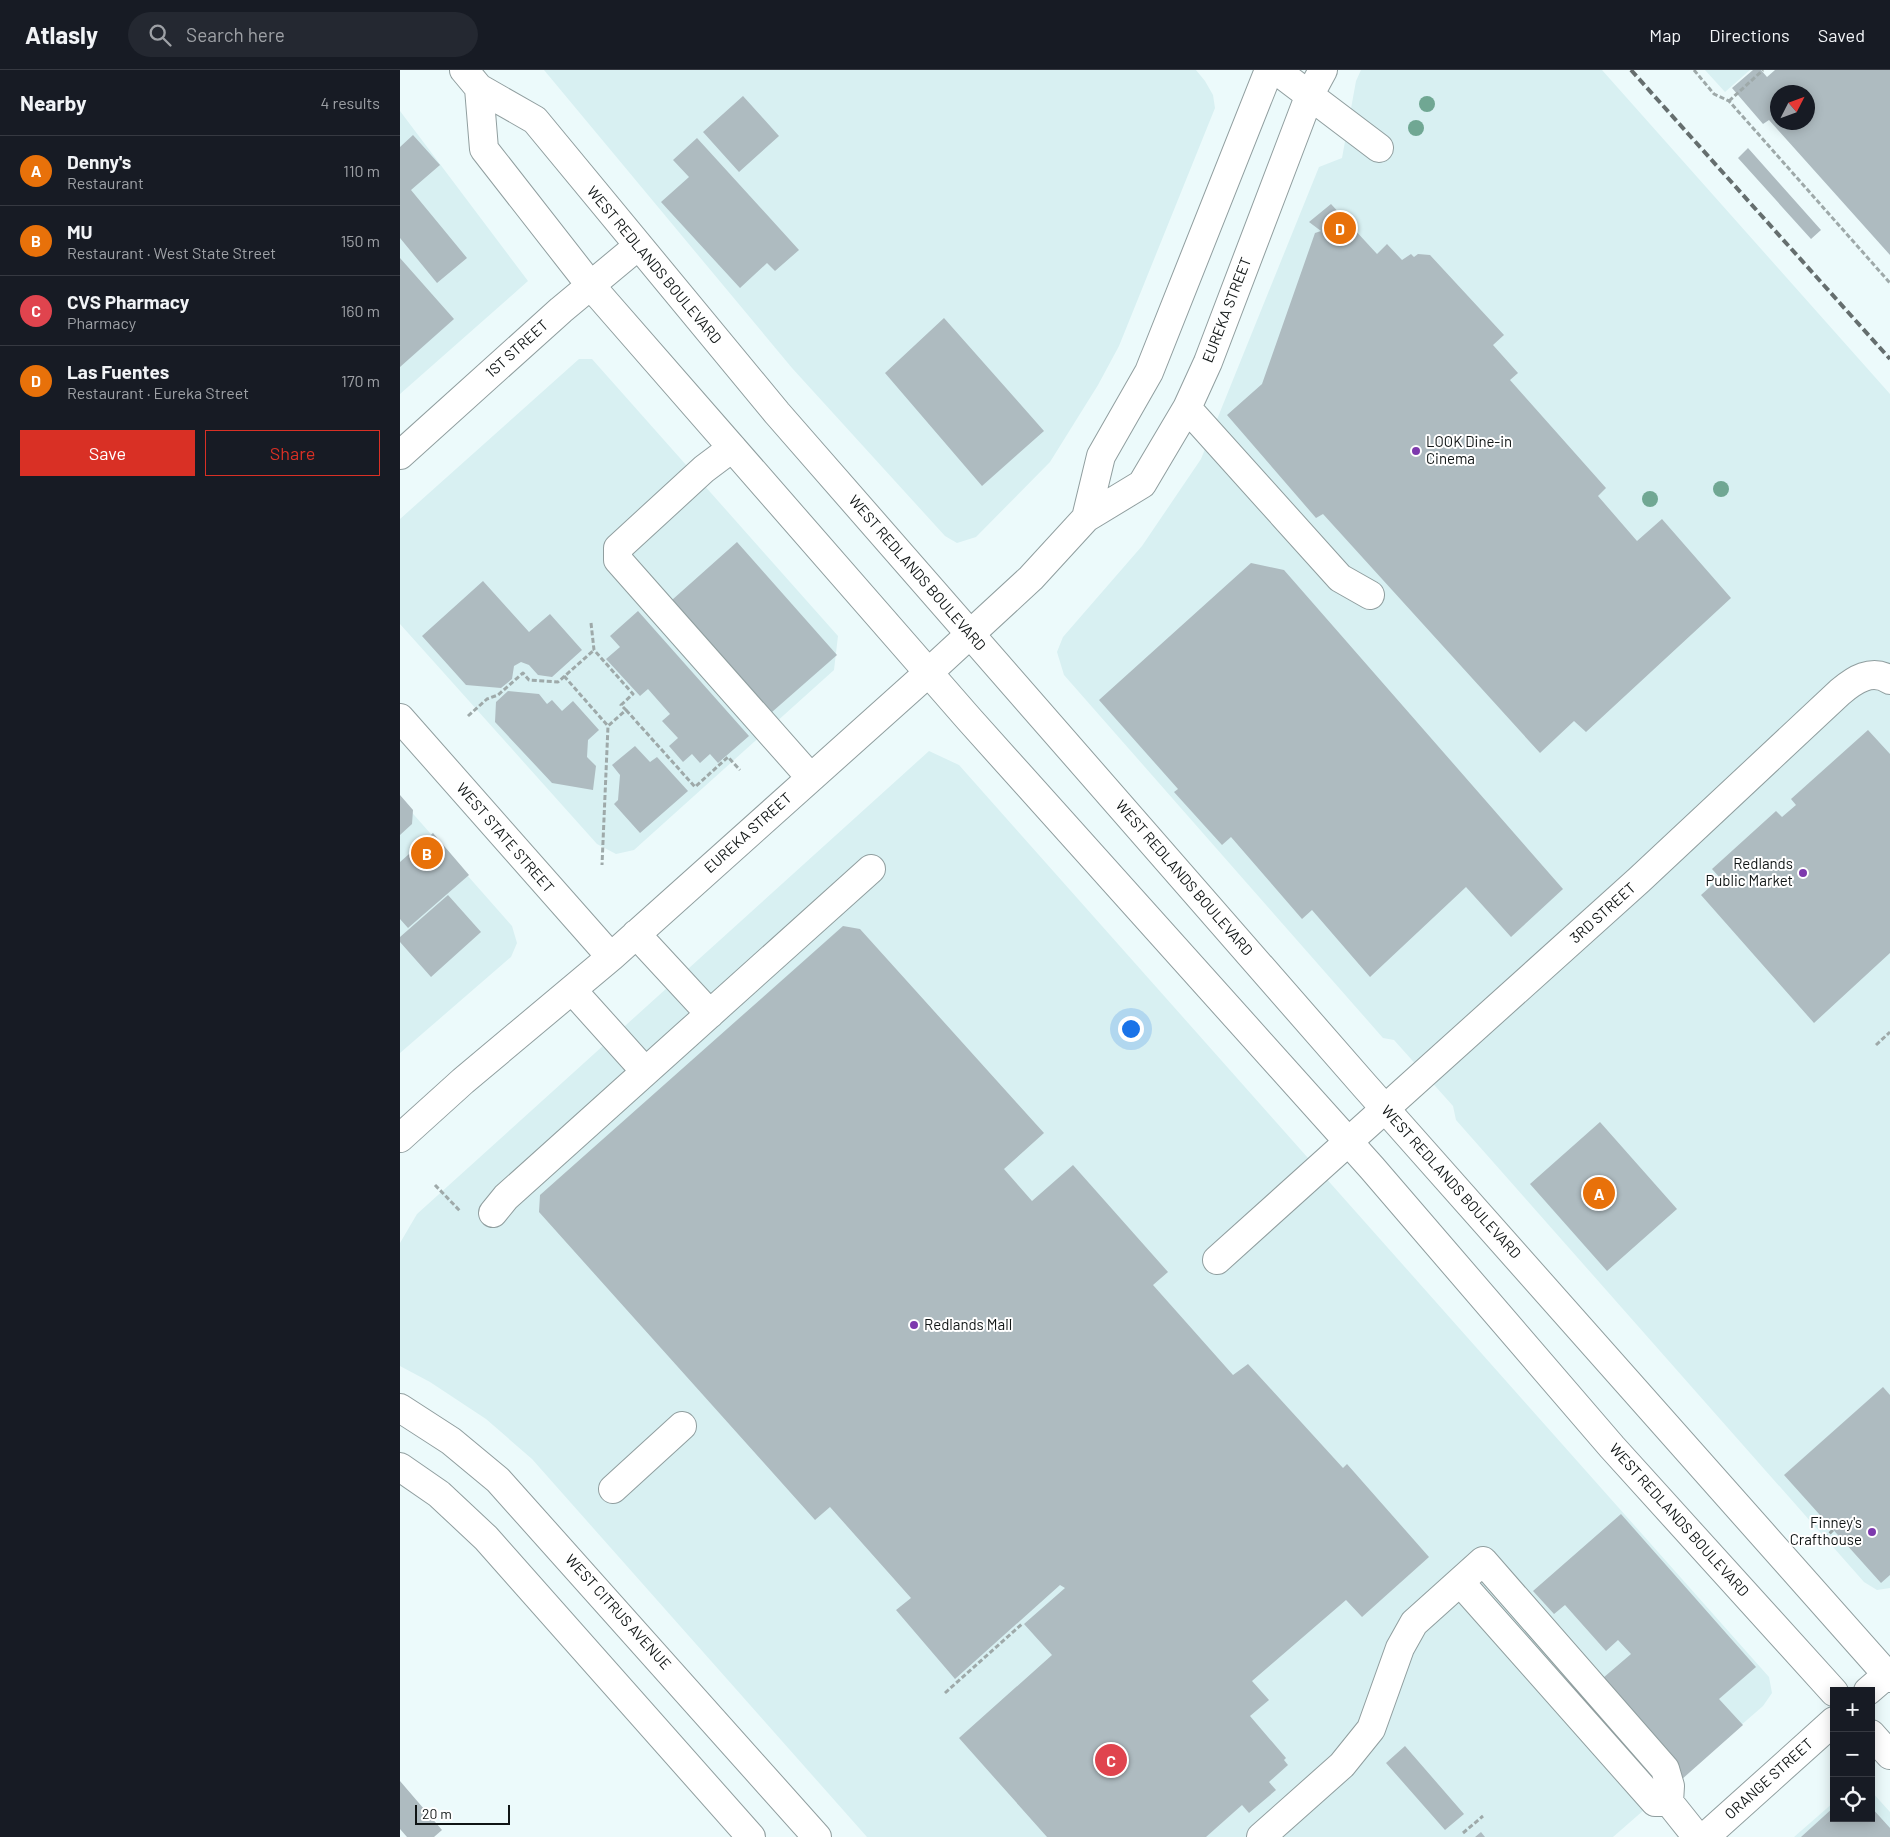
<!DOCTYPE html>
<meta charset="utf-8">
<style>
:root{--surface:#171b24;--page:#242831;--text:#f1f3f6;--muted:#9ea1a6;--line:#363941;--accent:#d93025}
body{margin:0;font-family:Barlow,sans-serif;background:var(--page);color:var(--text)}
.controls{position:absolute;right:15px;bottom:15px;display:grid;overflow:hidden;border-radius:0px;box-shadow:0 2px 12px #0003}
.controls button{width:45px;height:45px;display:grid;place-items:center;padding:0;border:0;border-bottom:1px solid var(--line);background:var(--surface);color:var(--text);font:25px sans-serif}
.compass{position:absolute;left:1370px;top:15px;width:45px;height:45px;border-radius:50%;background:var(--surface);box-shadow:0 2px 12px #0003;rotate:48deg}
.scale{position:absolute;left:15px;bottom:12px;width:95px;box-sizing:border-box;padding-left:5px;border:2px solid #101515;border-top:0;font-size:14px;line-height:18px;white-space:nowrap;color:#101515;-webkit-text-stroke:4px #fff;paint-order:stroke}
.you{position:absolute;left:730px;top:958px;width:18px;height:18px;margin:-12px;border:4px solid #fff;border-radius:50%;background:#1a73e8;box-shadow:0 0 0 8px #1a73e833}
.badge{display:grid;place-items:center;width:32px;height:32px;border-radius:50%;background:var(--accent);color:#fff;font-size:16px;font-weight:700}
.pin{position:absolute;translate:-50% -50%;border:2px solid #fff;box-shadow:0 1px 5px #0006}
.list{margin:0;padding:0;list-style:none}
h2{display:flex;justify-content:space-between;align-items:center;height:65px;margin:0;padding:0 20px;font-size:21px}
h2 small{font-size:16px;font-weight:400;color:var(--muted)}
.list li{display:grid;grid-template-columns:32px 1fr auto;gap:15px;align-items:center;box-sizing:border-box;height:70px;padding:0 20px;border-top:1px solid var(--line)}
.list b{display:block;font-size:19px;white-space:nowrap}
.list p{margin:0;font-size:16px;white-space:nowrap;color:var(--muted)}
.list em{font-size:16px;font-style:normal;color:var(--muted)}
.actions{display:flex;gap:10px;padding:15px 20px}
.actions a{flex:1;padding:11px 0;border:1px solid var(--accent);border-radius:0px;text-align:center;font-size:18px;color:var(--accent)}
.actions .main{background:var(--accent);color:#fff}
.icon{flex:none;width:28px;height:28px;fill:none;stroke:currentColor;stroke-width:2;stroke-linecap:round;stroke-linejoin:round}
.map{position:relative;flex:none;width:1490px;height:1767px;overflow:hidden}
header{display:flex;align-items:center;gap:30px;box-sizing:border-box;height:70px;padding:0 25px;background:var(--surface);border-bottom:1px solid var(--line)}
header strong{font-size:24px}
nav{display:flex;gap:28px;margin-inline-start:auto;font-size:18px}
.search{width:350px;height:45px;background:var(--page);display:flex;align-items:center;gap:12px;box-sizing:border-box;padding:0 18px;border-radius:28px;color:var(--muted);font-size:19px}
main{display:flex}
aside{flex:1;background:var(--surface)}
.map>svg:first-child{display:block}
.built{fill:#d8f0f2}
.building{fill:#aebbc0;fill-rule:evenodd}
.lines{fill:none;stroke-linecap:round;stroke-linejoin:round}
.minor-casing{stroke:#909e9f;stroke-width:30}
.major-casing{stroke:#909e9f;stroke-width:30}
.path{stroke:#9ea9a9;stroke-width:3;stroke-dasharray:5 2.5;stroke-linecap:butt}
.minor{stroke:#fff;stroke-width:28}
.major{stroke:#fff;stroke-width:28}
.rail{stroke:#656e6e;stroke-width:4;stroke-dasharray:8 4;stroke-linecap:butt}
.tree{fill:#70a793}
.poi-dot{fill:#7d39ad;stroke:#fff;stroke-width:2}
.labels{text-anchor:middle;stroke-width:4;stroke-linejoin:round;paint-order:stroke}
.street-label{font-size:15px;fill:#101515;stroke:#fff}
.poi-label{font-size:15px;fill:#101515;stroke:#fff;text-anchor:start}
</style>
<header>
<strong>Atlasly</strong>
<div class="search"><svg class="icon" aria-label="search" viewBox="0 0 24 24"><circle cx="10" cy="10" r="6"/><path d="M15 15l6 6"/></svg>Search here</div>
<nav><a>Map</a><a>Directions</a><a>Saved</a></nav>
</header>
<main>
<aside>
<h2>Nearby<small>4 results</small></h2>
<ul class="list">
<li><span class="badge" style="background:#e8710a">A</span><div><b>Denny's</b><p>Restaurant</p></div><em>110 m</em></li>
<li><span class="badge" style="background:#e8710a">B</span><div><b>ḾU</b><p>Restaurant · West State Street</p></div><em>150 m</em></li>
<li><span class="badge" style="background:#e0444e">C</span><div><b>CVS Pharmacy</b><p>Pharmacy</p></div><em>160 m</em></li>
<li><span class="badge" style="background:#e8710a">D</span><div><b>Las Fuentes</b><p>Restaurant · Eureka Street</p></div><em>170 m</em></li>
</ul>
<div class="actions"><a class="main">Save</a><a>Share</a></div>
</aside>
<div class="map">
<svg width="1490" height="1767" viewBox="0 0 1490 1767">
<rect width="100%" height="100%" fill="#ecfafb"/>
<path class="built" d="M144,0H796L805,11L813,25L815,38L719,276L698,315L650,392L576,467L557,473L545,466L392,298Z
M961,0H1202L1490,324V1518L1477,1520L1464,1512L1056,1050L1053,1036L994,970L983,968L664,605L657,582L663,567L742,476L801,389L919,97L942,88L956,11Z
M1305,0H1350L1325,22Z
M0,41L128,211L0,324Z
M179,289H192L438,566L434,600L234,780L216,784L197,774L0,554V449Z
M529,681L559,695L1369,1607L1372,1623L1363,1636L1213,1767H467L132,1389L86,1349L30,1312L0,1296V1173L17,1144Z
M0,729L112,856L117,873L111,887L0,983Z
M1471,1721L1490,1742V1767H1394L1434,1732V1748H1471Z"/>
<path class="building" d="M1353,0H1361L1367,7L1375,0H1490V185L1369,50L1363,54L1332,18ZM1378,22H1408V52H1378Z
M343,26L379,66L339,102L303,62Z
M13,65L40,95L11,120L67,188L37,213L0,168V77Z
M297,68L399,180L375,201L367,193L340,218L261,132L289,107L273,90Z
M1348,78L1421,160L1411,169L1338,88Z
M931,134L977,184L987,174L1002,190L1011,184L1014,187L1018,184L1030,185L1104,265L1093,275L1118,303L1110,310L1206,418L1198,426L1237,471L1262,449L1331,528L1186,662L1174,651L1140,683L923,444L916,448L827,345L862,314L915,163L921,161L909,152Z
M0,188L54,249L0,297Z
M544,248L644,361L582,416L485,303Z
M337,472L437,585L372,642L272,530Z
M851,493L884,500L1163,819L1111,867L1066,817L970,907L912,840L902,849L831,767L822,775L774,722L778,719L699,630Z
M83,511L129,562L150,544L182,580L152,607L138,605L129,595L121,592L114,596L112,609L101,618L66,615L22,566Z
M238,541L349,666L318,693L310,684L300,693L292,684L283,692L269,676L278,668L262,651L270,644L248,619L240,626L206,589L220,577L210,566Z
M108,621L139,624L147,634L152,630L162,641L173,631L199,660L188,670L187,687L196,696L193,720L152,713L95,652L96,632Z
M1468,660L1490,684V883L1414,953L1301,825L1320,808L1312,799L1376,741L1382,747L1396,735L1391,729Z
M235,676L250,692L257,687L288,721L240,763L214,734L218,730L220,705L212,695Z
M0,725L13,740L12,754L0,765Z
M33,763L69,805L8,858L0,849V792Z
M48,825L81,862L31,907L0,872V867Z
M443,856L460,859L644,1063L604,1099L632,1131L673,1095L768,1202L753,1215L833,1305L848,1294L943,1398L947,1394L1029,1487L962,1547L946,1530L852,1611L869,1630L850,1646L886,1688L884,1690L888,1695L869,1712L876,1720L849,1743L842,1735L806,1767H647L559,1668L652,1585L624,1554L665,1518L660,1515L555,1609L496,1540L511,1528L430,1437L415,1450L139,1142L140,1125Z
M1200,1052L1277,1139L1207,1201L1130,1114Z
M1483,1317L1490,1325V1505L1481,1513L1384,1405Z
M1221,1444L1356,1597L1319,1629L1343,1655L1281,1710L1196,1614L1231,1584L1218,1570L1206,1581L1165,1535L1154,1544L1133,1521Z
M1005,1676L1064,1744L1045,1760L986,1693Z
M0,1711L42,1760L34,1767H7L0,1759Z
M1434,1737V1748H1471V1737L1490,1758V1767H1401Z
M1081,1762L1085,1767H1075Z"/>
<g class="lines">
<defs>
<path id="minor" d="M876,0L979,78
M787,338L940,508L970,525
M332,378L304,399L218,478V490L410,707
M0,385L161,240L238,176
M686,448L701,386L749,302L869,0
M0,648L211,887
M236,864L310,944
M173,921L244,1000
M0,1068L63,1011L211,887L528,603L631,508L686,448L742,414L787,338L808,292L910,24L923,0
M93,1143L106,1127C227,1017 350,909 471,799
M817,1190L1239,810L1440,622C1454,610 1472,598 1490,610
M213,1419L282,1356
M1060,1512L1255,1732H1269
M861,1767L942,1695L971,1659L1000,1578L1014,1553L1083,1491L1265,1699L1270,1716L1269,1732L1297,1767"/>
<path id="major" d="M64,0L79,18L135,50L377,343L964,1015L1490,1608
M79,18L84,79L191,216L569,649L972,1098L1212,1377L1434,1622
M0,1338L51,1371L98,1410L417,1767
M0,1397L39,1424L86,1468L351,1767
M1468,1621L1490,1602
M1471,1664L1490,1685
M1305,1767L1434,1651"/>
</defs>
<use href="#minor" class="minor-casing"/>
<use href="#major" class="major-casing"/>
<path class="path" d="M1294,0L1314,24L1329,31L1490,213
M1329,31L1363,0
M191,553L194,580L233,624L221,635L226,640L208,656L202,795
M164,606L208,656
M226,640L295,717L328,687L340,700
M68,646L87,629L98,625L123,603L129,610L158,612L194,580
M1476,975L1490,962
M35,1115L61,1142
M1419,1474L1433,1460
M545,1623L623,1553
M1063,1763L1083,1746"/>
<use href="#minor" class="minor"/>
<use href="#major" class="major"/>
<path class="rail" d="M1231,0L1490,289"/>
</g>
<g class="tree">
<circle cx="1027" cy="34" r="8"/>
<circle cx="1016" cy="58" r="8"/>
<circle cx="1321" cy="419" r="8"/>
<circle cx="1250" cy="429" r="8"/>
</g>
<g class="poi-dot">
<circle cx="1016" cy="381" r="5"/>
<circle cx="1403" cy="803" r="5"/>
<circle cx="514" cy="1255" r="5"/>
<circle cx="1472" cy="1462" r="5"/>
</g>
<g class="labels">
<g class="street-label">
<text transform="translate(254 195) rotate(50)" y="5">WEST REDLANDS BOULEVARD</text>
<text transform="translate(827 240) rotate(-69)" y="5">EUREKA STREET</text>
<text transform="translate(117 279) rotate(-42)" y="5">1ST STREET</text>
<text transform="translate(517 503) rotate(49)" y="5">WEST REDLANDS BOULEVARD</text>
<text transform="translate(348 763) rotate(-42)" y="5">EUREKA STREET</text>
<text transform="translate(105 768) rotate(49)" y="5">WEST STATE STREET</text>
<text transform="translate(784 808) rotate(49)" y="5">WEST REDLANDS BOULEVARD</text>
<text transform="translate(1203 843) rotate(-42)" y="5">3RD STREET</text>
<text transform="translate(1051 1112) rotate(48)" y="5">WEST REDLANDS BOULEVARD</text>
<text transform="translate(1279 1450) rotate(48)" y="5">WEST REDLANDS BOULEVARD</text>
<text transform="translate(218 1542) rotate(48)" y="5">WEST CITRUS AVENUE</text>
<text transform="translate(1369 1709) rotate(-42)" y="5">ORANGE STREET</text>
</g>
<g class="poi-label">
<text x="1026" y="377">LOOK Dine-in<tspan x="1026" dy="17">Cinema</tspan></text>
<text x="1393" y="799" text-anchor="end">Redlands<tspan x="1393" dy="17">Public Market</tspan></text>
<text x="524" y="1260">Redlands Mall</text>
<text x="1462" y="1458" text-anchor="end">Finney's<tspan x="1462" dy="17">Crafthouse</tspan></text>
</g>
</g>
</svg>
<div class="controls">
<button>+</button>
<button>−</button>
<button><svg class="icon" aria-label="locate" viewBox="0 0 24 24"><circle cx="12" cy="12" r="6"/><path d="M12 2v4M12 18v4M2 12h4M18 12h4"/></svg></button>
</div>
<svg class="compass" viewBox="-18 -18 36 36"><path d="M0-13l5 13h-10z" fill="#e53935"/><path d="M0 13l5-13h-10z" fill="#9ea1a6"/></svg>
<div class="scale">20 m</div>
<div class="you"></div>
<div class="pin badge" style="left:1199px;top:1123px;background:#e8710a">A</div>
<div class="pin badge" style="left:27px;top:783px;background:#e8710a">B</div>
<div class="pin badge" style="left:711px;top:1690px;background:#e0444e">C</div>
<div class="pin badge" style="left:940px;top:158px;background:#e8710a">D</div>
</div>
</main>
